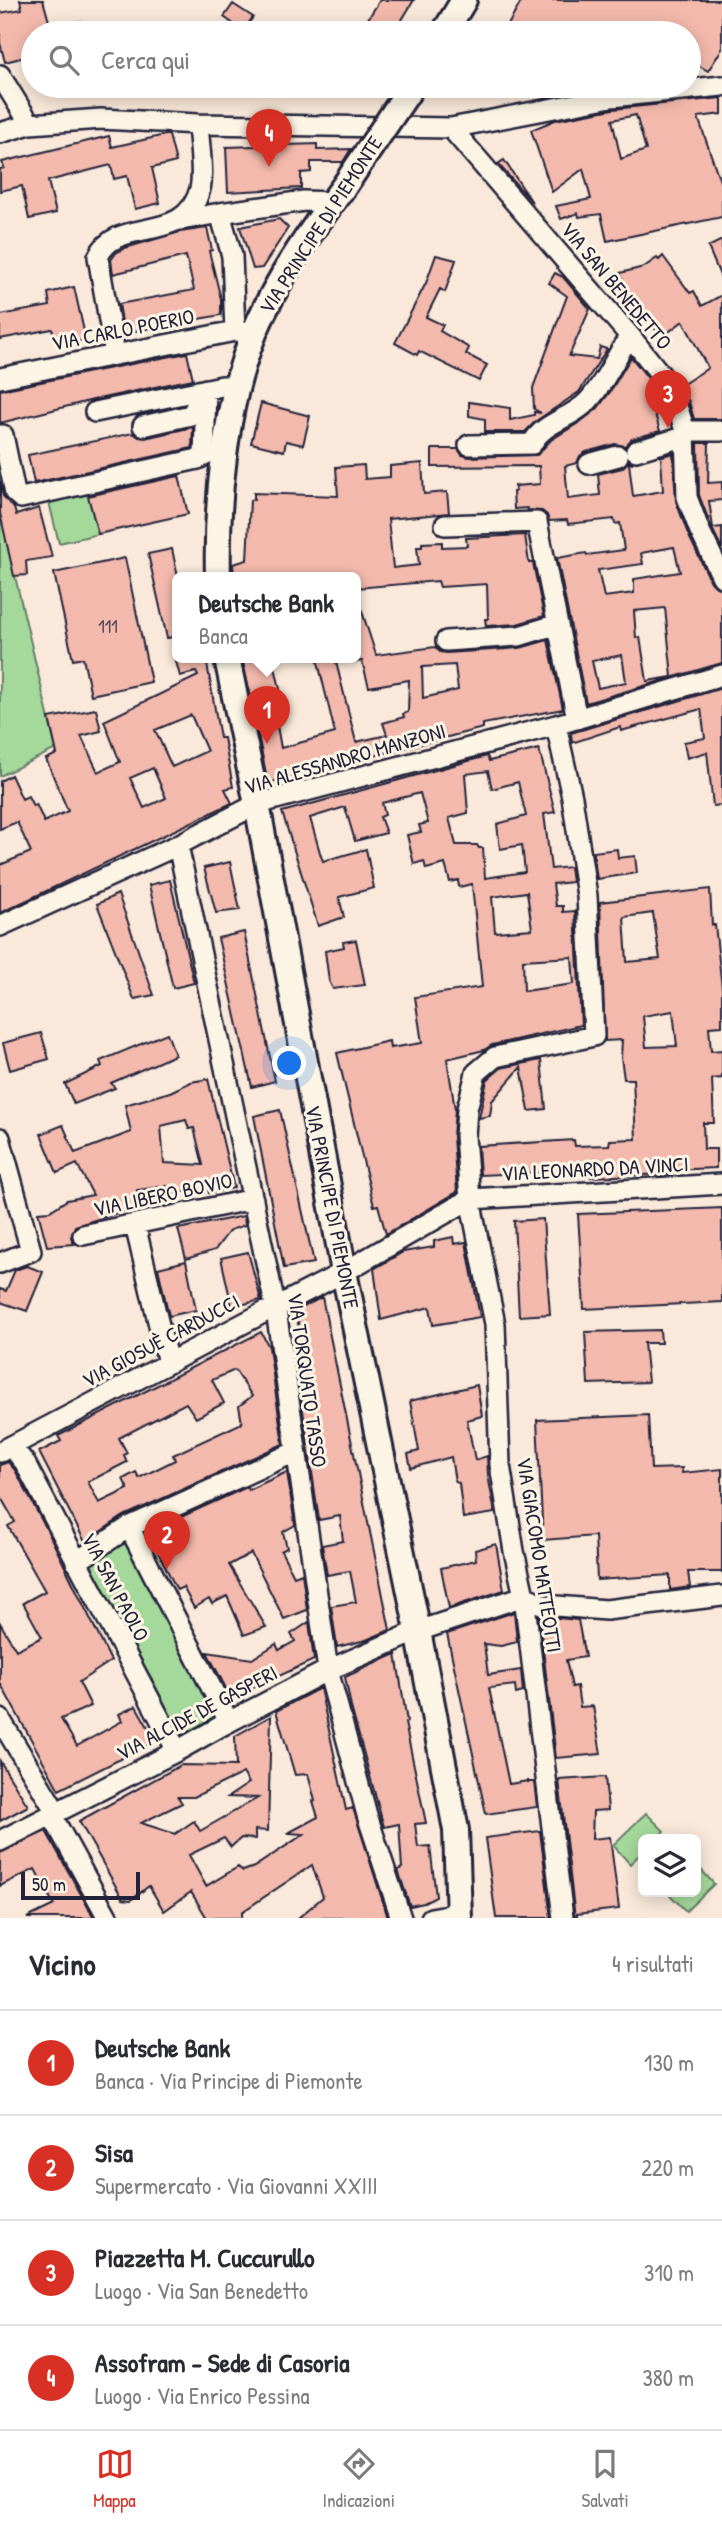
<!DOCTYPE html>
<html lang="it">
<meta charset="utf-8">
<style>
:root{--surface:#fff;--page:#f7f7f7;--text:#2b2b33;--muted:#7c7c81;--line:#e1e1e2;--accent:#d93025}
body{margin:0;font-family:"Patrick Hand",sans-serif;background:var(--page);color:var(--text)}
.controls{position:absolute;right:21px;bottom:21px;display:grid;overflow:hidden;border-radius:10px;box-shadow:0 4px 18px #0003}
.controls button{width:63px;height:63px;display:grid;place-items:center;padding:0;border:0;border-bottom:2px solid var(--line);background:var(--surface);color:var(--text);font:35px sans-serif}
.scale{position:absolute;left:21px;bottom:18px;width:119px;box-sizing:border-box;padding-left:7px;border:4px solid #22223b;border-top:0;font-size:19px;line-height:24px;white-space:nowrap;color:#22223b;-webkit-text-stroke:5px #fcf5e5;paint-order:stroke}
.you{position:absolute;left:290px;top:1064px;width:24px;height:24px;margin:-18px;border:5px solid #fff;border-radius:50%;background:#1a73e8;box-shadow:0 0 0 10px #1a73e833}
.badge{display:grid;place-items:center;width:46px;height:46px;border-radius:50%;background:var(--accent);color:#fff;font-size:23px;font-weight:700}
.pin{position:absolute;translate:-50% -58px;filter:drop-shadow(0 2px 4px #0008)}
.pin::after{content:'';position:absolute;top:37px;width:24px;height:21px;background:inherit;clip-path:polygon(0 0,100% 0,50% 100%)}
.popup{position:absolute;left:172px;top:572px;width:189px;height:91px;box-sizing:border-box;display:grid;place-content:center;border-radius:10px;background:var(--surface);filter:drop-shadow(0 2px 5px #0005);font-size:23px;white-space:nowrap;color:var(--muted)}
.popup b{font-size:26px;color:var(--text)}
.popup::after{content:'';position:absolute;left:50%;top:100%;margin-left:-14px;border:14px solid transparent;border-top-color:var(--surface)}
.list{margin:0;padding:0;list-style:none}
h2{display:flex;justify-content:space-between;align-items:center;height:91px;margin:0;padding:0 28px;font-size:30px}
h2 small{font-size:23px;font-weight:400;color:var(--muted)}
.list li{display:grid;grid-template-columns:46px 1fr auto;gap:21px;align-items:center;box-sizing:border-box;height:105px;padding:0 28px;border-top:2px solid var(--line)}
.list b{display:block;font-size:26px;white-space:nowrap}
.list p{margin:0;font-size:23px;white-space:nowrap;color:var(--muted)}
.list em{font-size:23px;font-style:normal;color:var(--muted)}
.icon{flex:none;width:38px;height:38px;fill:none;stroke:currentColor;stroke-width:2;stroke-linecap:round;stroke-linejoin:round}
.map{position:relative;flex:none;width:722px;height:1918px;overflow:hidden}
.search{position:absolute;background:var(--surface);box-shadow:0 4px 18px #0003;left:21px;right:21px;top:21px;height:77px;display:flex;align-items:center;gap:18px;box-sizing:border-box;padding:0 24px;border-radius:38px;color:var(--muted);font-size:26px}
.sheet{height:511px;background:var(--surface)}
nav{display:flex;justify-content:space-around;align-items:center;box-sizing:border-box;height:98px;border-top:2px solid var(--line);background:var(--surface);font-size:19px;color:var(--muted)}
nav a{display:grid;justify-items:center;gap:4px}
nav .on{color:var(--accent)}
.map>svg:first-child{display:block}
.green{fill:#a5d99b;stroke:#647e6b;stroke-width:2}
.building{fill:#f3b9ac;stroke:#22223b;stroke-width:2;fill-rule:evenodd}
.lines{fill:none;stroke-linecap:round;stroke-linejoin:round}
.minor-casing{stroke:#22223b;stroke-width:24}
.major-casing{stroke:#22223b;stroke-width:30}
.minor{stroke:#fcf5e5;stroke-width:19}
.major{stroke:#fcf5e5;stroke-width:24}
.major-bridge-casing{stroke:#22223b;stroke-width:30;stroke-linecap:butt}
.major-bridge{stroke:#fcf5e5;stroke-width:24}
.labels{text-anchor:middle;stroke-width:6;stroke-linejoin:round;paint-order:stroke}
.number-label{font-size:18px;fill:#564857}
.street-label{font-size:21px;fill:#22223b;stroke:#fcf5e5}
</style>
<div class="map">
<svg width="722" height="1918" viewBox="0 0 722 1918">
<rect width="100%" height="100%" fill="#fae9da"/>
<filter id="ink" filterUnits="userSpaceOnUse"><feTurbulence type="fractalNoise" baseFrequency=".0143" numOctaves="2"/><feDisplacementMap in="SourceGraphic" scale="14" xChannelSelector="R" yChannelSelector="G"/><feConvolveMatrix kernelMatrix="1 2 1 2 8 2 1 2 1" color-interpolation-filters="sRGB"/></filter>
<g filter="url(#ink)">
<path class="green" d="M87,491L98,534L59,543L48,498Z
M0,513L56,749L0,776Z
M126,1538L215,1716L182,1736L88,1560Z
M646,1813L664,1831L656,1839H643V1851L630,1864L613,1845Z
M696,1864L714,1884L686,1911L667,1892H696Z"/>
<path class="building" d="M20,0H43L50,25L82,21L84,33H33V55L5,62L0,43V13L22,9Z
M380,0H414L394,33H359Z
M522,0H722V49L708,71L689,60V33H512L507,27Z
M233,4L253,17L243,31L224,17Z
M722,98V114L698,117L722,187V217L607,241L601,214L579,217L578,213L561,219L556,206L591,199L583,169L552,192L531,130L555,120L613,109ZM636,115L646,150L621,159L612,120Z
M165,135H169L176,162L152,168L160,203L135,209L127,176L114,179L111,165L48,181L56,213L29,219L22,186L0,191V169L4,168L2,162L109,136L112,147Z
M317,144V150L351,149L343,162H311V172L301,173V188L228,192L226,147Z
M504,160L532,202L498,164Z
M279,219L288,228L262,268L253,269L240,227Z
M207,228L212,250L209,251L221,299V315L124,333L119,304L194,290L186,256L113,274L111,260L116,253L125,248L180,232Z
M722,240V280L708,247Z
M436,255L456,260L445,292L440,289L426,317L443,325L440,331L469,348L466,354L487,365L479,381L419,351L417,355L395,343L426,283Z
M663,256L690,293L694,291L702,306L722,295V419H694L689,402L680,386L708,368L683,321L662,337L630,298L620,273L644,267L657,258L659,260Z
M555,273L563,277L590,309L569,356L597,359L600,347L607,349L579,392L536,421L525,432H485V419L469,416V402L510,408V420L534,415V412L541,413L534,409L533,388L567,296L549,283Z
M74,287L86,340L58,344L52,329L0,339V315L50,306L48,293Z
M187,353L193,379L93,400L0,423V390Z
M631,357L651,382L665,410L655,414L660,431L632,439L625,446L615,444L586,452L580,456L577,463L565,466L568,499L600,495L598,474L622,468L629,461L633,463H629L633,496L663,491L661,457H659L673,453L676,501L688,534L711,582L716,587L722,589V663L586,703L557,558L586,553L587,555L624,550L620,523L615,524L614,519L568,524L567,520L549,521L547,515L542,511L528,510L527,508L514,509L513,492L516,491L515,486L540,484L539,466L432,467V449H458L462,455L469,457L537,455L551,440L580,422L597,409L610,392ZM674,547L680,572L634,579V593L604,597L598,570L643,564L641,553ZM665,608L672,677L647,681L640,637L636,638L634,611ZM622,655L626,682L598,688L592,661Z
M261,403L310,416L303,445L286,441L284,451L251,443Z
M193,427L192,448L34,483L28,455L133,433L139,437L145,438Z
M698,443H709L708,483L722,482V500L709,501L713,528L722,527V549L710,524L699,495Z
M422,463L424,494L447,492L449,513L388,519L393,568L419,565L417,547H422V543L442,542V547L467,546L466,538L525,535L529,563H533L544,616L517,624L486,626L485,619H488L487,584L440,587L438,581L356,588V578H234L233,564L247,560L250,500L254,499V493L338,496L336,467L364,465L365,479L390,477V466Z
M179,476L188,514L98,534L88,496Z
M0,481L3,496L14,508L16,515L39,508L52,557L26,561L27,575L14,576L0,513Z
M172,549L178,577V636L167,638L148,554Z
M125,558L151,682L91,695L83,658L73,660L54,573Z
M356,602H359L376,655L435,647L440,652L447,653L520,648L548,640L563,709L483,724V728L268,783L257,730L261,729L255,706H253L242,658H273L284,707L274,709L281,748L335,733L317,658H335L356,742L387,735L383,723L404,717L403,714L408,712L409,680L369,687L362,661L356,662ZM455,665L458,690L423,698L422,667Z
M175,658H206L220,738H224L233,787L225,789L232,803L0,913V865L31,852L17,822L0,829V781L11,775L22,799L28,796L33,806L36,804L44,822L68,811L46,759L57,754L49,718L96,709L101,731L81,736L98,772L120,762L104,721L198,676L196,672L180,676ZM191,715L207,751L172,767L155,730ZM153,768L166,798L144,808L130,778Z
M722,688V805L713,806L707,752L687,758L684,742L705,738L701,709L621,731L620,727L572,743L571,733Z
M539,749L555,812L544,814L551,869L570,867L572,882L553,884L556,906H563V912L575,911L581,1025L492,1045L484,1050L447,1059L455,1109L453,1137L457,1192L386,1234L378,1205L374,1206L337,1053L389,1041L390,1048L422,1043L415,997L482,987L472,884L459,887L458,880L450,882L445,864L426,869L424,861L414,864L407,835L421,832L419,825L428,823L420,793L382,803L385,815L380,817L386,833L355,841L345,807L310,818L321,856L323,861L366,849L374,888L339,897L344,917L318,926L282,812L487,756L489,761ZM488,771L492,789L518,782L526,816L497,824L500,849L522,845L525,872L485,878L483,848H479L477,845H456L449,818L468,813L465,774ZM527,892L532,929L495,932L492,897ZM572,957L574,984L524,991L523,960Z
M617,849L618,858L635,856L637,873L597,879L593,852Z
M230,862L240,910L216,913L204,868Z
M170,880L194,983L173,988L149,885Z
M710,889L712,925H715L722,988V1026L709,1027L711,1051L722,1050V1078L712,1079L714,1123H703L704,1149H716V1168L668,1170V1174L591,1177L590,1170L480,1175L478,1146L574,1140L575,1146L609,1145L610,1140L636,1139L633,1079H624L621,1057L622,1040L605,1041L600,902ZM653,913L660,959L627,962L624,917ZM673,1011L677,1046L646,1047L643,1016Z
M118,894L151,987L154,995L134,999L97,904Z
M244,932L275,1081L252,1087L218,938Z
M356,940L365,985L333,989L329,981L325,951L344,947L343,942Z
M41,1033L49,1059L10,1070L3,1043Z
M167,1033L175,1055L111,1083L115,1088L74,1104L65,1084L102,1066L100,1061Z
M541,1060L546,1109L529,1111L521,1067L492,1101L490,1116L479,1118L487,1080L501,1068Z
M208,1079L234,1188L209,1193L208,1188L172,1194L168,1186L137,1190L140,1206L75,1226L71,1237L74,1244L47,1246L38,1212L50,1211L67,1200L93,1195L77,1164L57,1173L41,1134L63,1125L75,1153L131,1132L125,1105L170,1092L191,1082ZM186,1120L189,1129L194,1128L203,1165L164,1163L161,1126Z
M280,1110L314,1263L284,1268L254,1116Z
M722,1208V1302L584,1309L578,1214Z
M244,1216L245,1225L230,1230L215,1250L186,1259L178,1229Z
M543,1219L550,1314L519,1316L514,1221Z
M453,1237L454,1244L466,1242L480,1317L433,1325L430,1307L381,1320L374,1269L403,1252L434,1247V1241Z
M248,1252L261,1300L232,1307L221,1258Z
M186,1261L196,1310L169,1316L158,1268Z
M27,1266L43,1272L27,1311L0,1302V1289L6,1291L15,1270Z
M322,1297L390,1630L366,1640L337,1647L331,1606L356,1602L350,1571L327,1575L322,1545L343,1541L340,1516L319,1520L293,1343L300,1335L296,1311Z
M660,1330L661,1343H644L648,1382L588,1384L585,1332Z
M261,1332L269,1347L283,1444L124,1516L85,1542L39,1452L61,1441L58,1436ZM235,1370L252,1396L239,1406L242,1423L173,1455L175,1460L139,1478L136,1472L123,1479L128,1489L99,1503L88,1482L127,1462L124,1455L127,1453L119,1438L186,1403L196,1418L224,1403L212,1380Z
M477,1385L482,1416L467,1420L475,1460L487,1456L488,1475L495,1513L463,1518L459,1483L455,1482L451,1457L411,1468L408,1454L419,1451L410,1401Z
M648,1415L651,1469L682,1468V1473L722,1469V1572H688L690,1587L670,1590V1575L597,1580L595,1536L543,1540L537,1420Z
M8,1462L15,1470L48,1532L111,1661L79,1682L91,1706L61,1719L77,1746L122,1721L119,1714L136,1706L156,1741L59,1790L0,1683V1623L16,1650L42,1637L23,1603L45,1591L8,1526L15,1522L0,1496V1465Z
M287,1472L295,1525L283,1532L287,1548L281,1551L294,1576L302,1573L307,1610L284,1619L251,1553L229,1565L266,1627L244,1635L227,1596L212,1604L209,1599L194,1608L183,1587L177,1590L148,1532L247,1487L248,1490Z
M496,1544L504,1590L449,1608L441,1568L476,1560L475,1550Z
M514,1612L517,1642L501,1646L484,1644L488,1675L521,1670L523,1692L516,1694L515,1685L489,1688L509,1784L528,1781V1782H534L537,1807L486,1814L447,1634Z
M539,1616L578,1620L585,1657L566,1660L572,1687L577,1686L580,1707L593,1706L601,1754L556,1758Z
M309,1622L314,1660L231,1698L207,1652L252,1659L276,1644L279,1650L295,1641L291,1634Z
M396,1654L407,1722L405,1723L426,1823L415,1824L418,1847L430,1846L436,1897L424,1903L410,1906L398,1870L402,1868L399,1824L384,1827L351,1707L345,1677Z
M320,1688L346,1810L353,1808L388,1918H298L323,1897L312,1865L242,1912V1918H207L191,1892L164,1911L149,1886L131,1900L123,1899L79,1821L181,1765L236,1766L235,1736L271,1716L268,1831L255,1830V1839L241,1838L231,1847L224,1838L189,1855L206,1886L238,1867L243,1871L254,1867L304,1834L288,1833L318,1817L313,1801H315L308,1774L295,1775L276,1711ZM243,1773L249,1783L228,1797L258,1798L200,1831L194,1821L175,1834L141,1823L182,1803L178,1797H194Z
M0,1761L28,1806L0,1821Z
M605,1777L608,1810L593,1811L592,1839L610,1837L619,1909L577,1914V1918H575L559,1780Z
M46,1831L94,1918H27L54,1905L35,1869L0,1886V1853Z
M540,1831L551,1918H496L485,1838Z"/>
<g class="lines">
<defs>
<path id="minor" d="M0,75L30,124
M451,128L630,336L661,375L679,412L685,431L687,497L699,529L722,577
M0,133L30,124L101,119L198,124L451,128L611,97L722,86
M220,213L304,201L332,202
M181,220L220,213L232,256L235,331
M115,355L98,257C117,214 185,247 200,189C204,173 199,142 198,124
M0,378L235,331L255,332
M95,412L222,386H238
M143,426L191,415L196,406L198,392
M685,431H722
M0,435H3L15,493L21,498L198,459L204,456L206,389
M469,445L532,444C543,422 571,419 588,401C606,382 615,357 630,336
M636,451L686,436
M589,464L618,456
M445,525L537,522L577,719
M446,641L519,636L558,624
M556,725L572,797L587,896L594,1036L495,1057L476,1073L467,1109L465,1136L470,1199L495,1324L500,1465L514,1551L524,1596L563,1918
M178,845L276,1310L328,1670L367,1815L401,1918
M0,926L178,845L257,804L556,725L722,675
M0,1138L31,1251L0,1263
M135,1225L168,1363
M83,1235L253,1199
M11,1446L25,1463L177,1751
M0,1452L265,1312L276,1310L280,1305L344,1272L470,1199L722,1184
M129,1527L229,1722
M76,1562L129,1527L295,1452
M0,1719L56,1812
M51,1814L108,1918
M0,1841L177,1751L223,1725L328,1670L418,1631L524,1596L544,1605L606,1610L722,1596
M431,1918L459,1913"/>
<path id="major" d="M444,33L464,0
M218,578C216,501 225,402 255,331C277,279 311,230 345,185
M227,658L257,804L344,1272L418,1631L456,1830L459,1918"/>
</defs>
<use href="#minor" class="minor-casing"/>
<use href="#major" class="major-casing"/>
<use href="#minor" class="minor"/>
<use href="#major" class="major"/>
<defs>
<path id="major-bridge" d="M345,185L412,86"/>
</defs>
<use href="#major-bridge" class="major-bridge-casing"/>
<use href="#major-bridge" class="major-bridge"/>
</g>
</g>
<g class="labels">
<g class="number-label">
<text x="108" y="633">111</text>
</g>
<g class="street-label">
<text transform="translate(321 225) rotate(-57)" y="7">VIA PRINCIPE DI PIEMONTE</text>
<text transform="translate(616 286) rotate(50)" y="7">VIA SAN BENEDETTO</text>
<text transform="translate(123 330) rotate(-11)" y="7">VIA CARLO POERIO</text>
<text transform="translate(345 759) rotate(-16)" y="7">VIA ALESSANDRO MANZONI</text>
<text transform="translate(595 1169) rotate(-3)" y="7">VIA LEONARDO DA VINCI</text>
<text transform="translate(163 1195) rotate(-12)" y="7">VIA LIBERO BOVIO</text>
<text transform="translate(332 1207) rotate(79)" y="7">VIA PRINCIPE DI PIEMONTE</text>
<text transform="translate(161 1341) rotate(-28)" y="7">VIA GIOSUÈ CARDUCCI</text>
<text transform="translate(307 1380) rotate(82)" y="7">VIA TORQUATO TASSO</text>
<text transform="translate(539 1555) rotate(81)" y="7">VIA GIACOMO MATTEOTTI</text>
<text transform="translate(115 1587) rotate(62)" y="7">VIA SAN PAOLO</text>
<text transform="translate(197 1713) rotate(-28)" y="7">VIA ALCIDE DE GASPERI</text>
</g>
</g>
</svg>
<div class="controls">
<button><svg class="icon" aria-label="layers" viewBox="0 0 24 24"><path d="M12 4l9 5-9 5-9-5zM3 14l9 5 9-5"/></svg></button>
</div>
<div class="scale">50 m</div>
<div class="you"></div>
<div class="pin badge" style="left:267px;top:744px">1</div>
<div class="popup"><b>Deutsche Bank</b>Banca</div>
<div class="pin badge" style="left:167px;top:1569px">2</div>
<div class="pin badge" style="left:668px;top:428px">3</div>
<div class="pin badge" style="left:269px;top:167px">4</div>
<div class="search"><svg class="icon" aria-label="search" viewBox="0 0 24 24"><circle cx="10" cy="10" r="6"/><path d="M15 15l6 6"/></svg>Cerca qui</div>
</div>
<section class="sheet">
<h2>Vicino<small>4 risultati</small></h2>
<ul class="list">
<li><span class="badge">1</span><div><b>Deutsche Bank</b><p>Banca · Via Principe di Piemonte</p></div><em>130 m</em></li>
<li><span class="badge">2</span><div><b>Sisa</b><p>Supermercato · Via Giovanni XXIII</p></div><em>220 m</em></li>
<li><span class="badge">3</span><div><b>Piazzetta M. Cuccurullo</b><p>Luogo · Via San Benedetto</p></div><em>310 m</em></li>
<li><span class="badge">4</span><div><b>Assofram - Sede di Casoria</b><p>Luogo · Via Enrico Pessina</p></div><em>380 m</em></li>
</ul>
</section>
<nav>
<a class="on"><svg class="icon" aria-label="map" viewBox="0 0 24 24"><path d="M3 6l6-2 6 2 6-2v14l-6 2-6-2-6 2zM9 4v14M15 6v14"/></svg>Mappa</a>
<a><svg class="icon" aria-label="directions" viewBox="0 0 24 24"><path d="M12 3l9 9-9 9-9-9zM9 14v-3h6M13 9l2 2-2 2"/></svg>Indicazioni</a>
<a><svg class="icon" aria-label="saved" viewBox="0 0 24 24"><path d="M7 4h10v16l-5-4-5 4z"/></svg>Salvati</a>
</nav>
